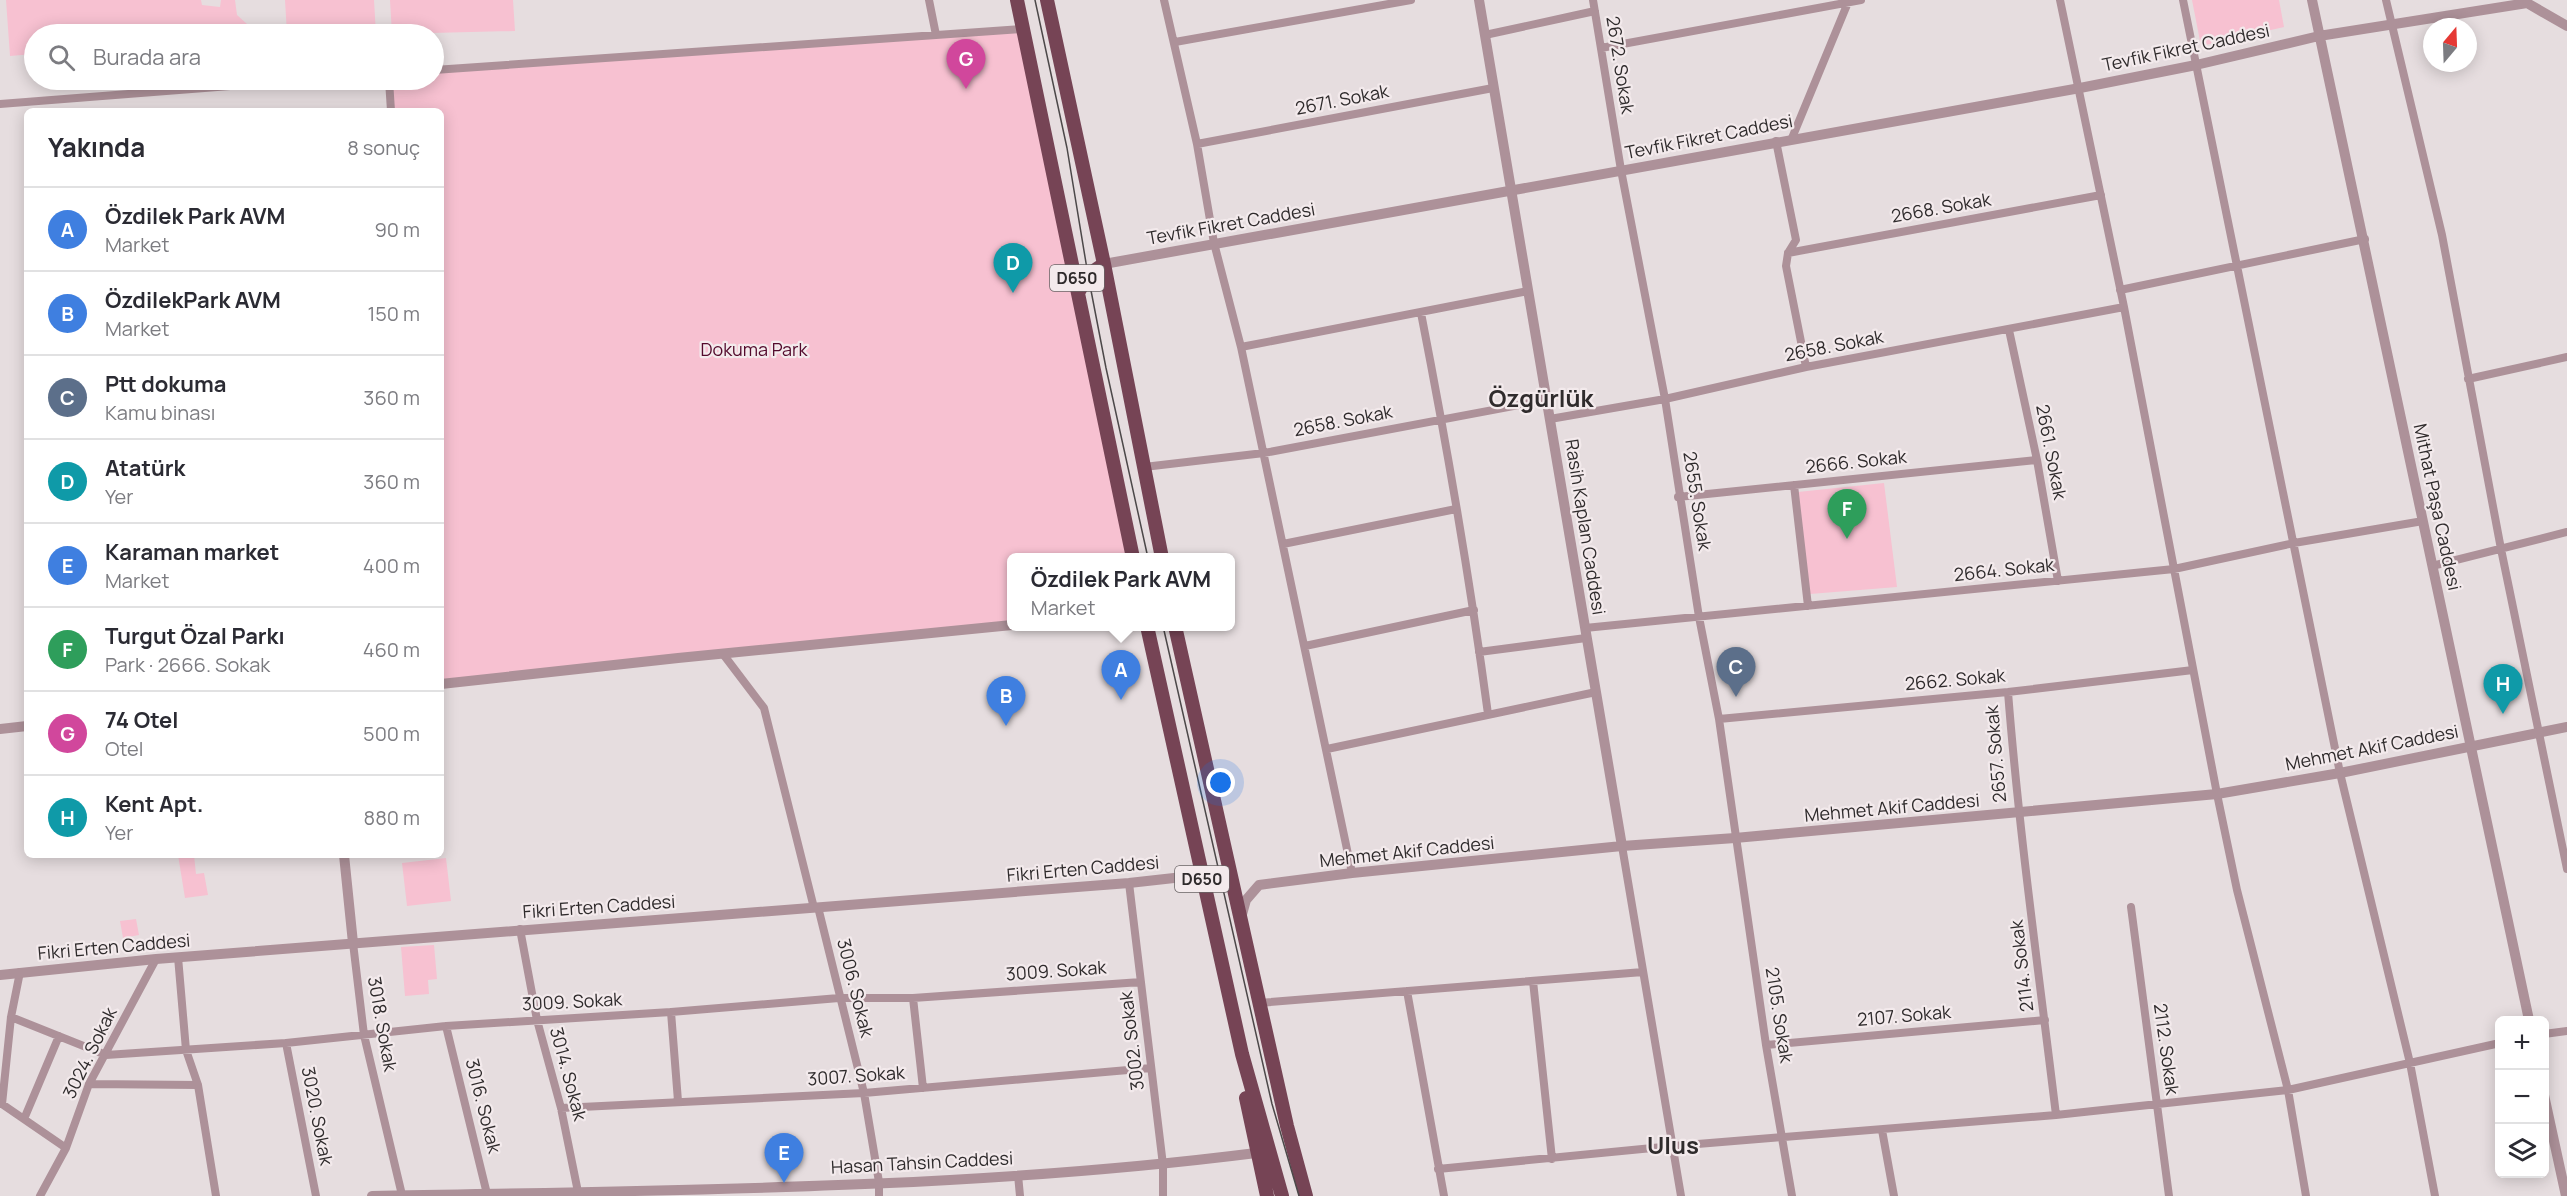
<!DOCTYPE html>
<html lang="tr">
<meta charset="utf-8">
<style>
:root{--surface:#fff;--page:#f7f7f7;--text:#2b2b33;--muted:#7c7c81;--line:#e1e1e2;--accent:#ea580c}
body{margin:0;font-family:Manrope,sans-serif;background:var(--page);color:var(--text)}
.controls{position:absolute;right:18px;bottom:18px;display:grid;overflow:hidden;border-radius:9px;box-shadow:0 3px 15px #0003}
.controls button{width:54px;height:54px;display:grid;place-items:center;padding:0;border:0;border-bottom:2px solid var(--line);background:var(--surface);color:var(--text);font:30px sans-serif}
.compass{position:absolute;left:2423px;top:18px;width:54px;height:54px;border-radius:50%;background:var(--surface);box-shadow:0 3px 15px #0003;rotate:19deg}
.you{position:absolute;left:1221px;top:783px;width:21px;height:21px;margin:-15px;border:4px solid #fff;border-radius:50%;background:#1a73e8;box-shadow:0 0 0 9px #1a73e833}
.badge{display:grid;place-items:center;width:39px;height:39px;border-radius:50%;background:var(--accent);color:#fff;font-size:20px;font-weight:700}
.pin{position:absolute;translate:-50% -50px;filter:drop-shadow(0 2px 3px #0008)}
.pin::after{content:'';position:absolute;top:32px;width:21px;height:18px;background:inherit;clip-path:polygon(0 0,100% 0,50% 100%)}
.popup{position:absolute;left:1007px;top:553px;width:228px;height:78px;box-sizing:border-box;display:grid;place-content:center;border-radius:9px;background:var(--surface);filter:drop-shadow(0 2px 4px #0005);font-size:20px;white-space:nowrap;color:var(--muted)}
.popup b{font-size:22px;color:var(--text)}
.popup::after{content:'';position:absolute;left:50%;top:100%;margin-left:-12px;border:12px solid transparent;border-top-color:var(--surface)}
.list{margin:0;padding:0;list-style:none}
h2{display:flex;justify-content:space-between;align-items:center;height:78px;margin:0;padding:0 24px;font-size:26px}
h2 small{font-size:20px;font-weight:400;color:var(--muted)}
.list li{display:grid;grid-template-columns:39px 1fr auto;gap:18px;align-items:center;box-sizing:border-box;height:84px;padding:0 24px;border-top:2px solid var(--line)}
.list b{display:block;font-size:22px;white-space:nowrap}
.list p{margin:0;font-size:20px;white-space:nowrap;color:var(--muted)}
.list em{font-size:20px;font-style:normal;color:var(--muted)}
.icon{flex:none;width:33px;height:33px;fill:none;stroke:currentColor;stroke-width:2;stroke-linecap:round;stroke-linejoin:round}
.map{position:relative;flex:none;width:2567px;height:1196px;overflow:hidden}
.search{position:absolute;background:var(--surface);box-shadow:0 3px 15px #0003;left:24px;top:24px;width:420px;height:66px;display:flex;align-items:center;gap:15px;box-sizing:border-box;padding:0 21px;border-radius:33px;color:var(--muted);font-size:22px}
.panel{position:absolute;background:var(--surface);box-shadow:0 3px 15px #0003;left:24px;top:108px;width:420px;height:750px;border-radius:9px}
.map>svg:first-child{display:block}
.green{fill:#f7c1d1}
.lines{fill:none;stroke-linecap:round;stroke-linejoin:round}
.minor{stroke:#ad9199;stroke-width:8}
.tertiary{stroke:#ad9199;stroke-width:10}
.trunk{stroke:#764455;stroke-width:14}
.tram{stroke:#4c4849;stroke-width:1.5}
.labels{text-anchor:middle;stroke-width:4.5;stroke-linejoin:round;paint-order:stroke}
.shield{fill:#f3eaec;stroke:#6a6466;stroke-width:1.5}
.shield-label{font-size:16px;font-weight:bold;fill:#2f2b2c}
.street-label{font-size:18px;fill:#2f2b2c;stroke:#f3eaec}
.park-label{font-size:18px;fill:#530a2c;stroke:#f3eaec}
.district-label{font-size:24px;font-weight:bold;fill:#2f2b2c;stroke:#f3eaec}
</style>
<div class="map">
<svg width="2567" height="1196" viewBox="0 0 2567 1196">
<rect width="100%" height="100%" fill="#e6dddf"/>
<path class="green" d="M6,0H201L202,5L220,7L221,0H235L237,15L247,24L248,34H34V54L10,56Z
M285,0H374L376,34H287Z
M390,0H513L515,31L392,34Z
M2192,0H2279L2284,27L2201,46Z
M1023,29L1133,557L1012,558L1011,625L441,685V111H391L389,80H434V70Z
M1884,483L1897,587L1810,594L1798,492Z
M178,855H194L196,874L204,873L208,895L185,898Z
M446,858L451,901L407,906L402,863Z
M136,919L139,935L123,938L120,921Z
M434,945L437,979L428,980L429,994L405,996L401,947Z"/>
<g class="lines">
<path class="minor" d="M929,0L936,35
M1164,0L1197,144L1214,243L1241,347L1352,873
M1593,0L1621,170L1665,399L1699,617L1719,719L1766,1045L1792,1196
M2060,0L2124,307L2217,794L2237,890L2288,1090L2306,1196
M2183,0L2340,773L2410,1063L2435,1196
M2386,0L2442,235L2501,549L2567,869
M1485,35L1595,11
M1175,42L1411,0
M1601,48L1861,0
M434,70L1023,29
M389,80L391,111
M0,104L307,80
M1792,138L1849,0
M1776,141L1796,240L1788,253L1786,266L1806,367
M1197,144L1493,88
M1788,253L2101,195
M2120,290L2365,239
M1421,313C1447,446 1470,580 1488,714
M2009,330L2037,460L2058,581
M1241,347L1528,291
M2468,379L2567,357
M1550,419L1665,399L1806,367L2124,307
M1144,467L1264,453L1546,400
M1794,485L1808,606
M1678,497L2037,460
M1283,544L1456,509
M2432,566L2567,532
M1585,628L2174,569L2294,543L2423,521
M1305,646L1474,610
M1479,652L1586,638
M723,654L764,708L814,908
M2008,692C2019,833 2039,974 2056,1115
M1719,719L2008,692L2193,670
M1327,749L1596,692
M1622,846L1681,1196
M1129,883L1163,1165V1196
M818,907L864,1093L879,1182V1196
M2131,907L2169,1196
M520,929L537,1020L561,1108L578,1192
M353,943L364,1035L402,1195
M178,957L186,1050L198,1085L216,1196
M1533,981L1552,1159
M1407,991L1444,1196
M913,998L923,1088
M1259,1003L1643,972
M671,1012L678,1101
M11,1017L106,1055L286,1043L446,1026L671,1012L839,998H913L1141,982
M446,1026L487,1194
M2544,1034L2567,1031
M286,1043L316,1196
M1766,1045L2045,1020
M89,1084L198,1085
M0,1104H2L11,1017L20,972
M2,1104L66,1148
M561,1108L864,1093L1151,1068
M24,1119L59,1036
M1882,1130L1894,1196
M1438,1169L1673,1146L2056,1115L2288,1090L2500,1043
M1018,1175L1020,1196
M40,1196L66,1148L89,1084L156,959"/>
<path class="tertiary" d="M1479,0L1622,846
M2312,0L2529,1020
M1104,264L2080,88L2196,65L2319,36L2527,3L2567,26
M441,684L678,658L1012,625
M0,729L27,726
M344,855L353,943
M1241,918L1246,900L1259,885L1352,873L1622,846L1735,838L2217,794L2340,773L2567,727
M0,975L156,959L1129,883L1201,875
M2544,1095L2566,1196
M372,1196C666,1190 964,1190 1256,1153"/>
<path class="trunk" d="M1017,0L1133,558
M1047,0L1104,264L1162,558
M1079,291L1088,275L1104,264
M1147,626L1242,1054L1282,1196
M1175,626L1287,1126L1306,1196
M1246,1098L1267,1196"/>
<path class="tram" d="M1035,0L1067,148L1088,275L1106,368L1148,558
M1163,626L1272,1104L1299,1196"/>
</g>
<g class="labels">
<g class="shield">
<rect x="1050" y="265" width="54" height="26" rx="4.5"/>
<rect x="1175" y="866" width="54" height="26" rx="4.5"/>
</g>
<g class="shield-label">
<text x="1077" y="284">D650</text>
<text x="1202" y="885">D650</text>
</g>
<g class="street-label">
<text transform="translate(2186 48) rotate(-12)" y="6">Tevfik Fikret Caddesi</text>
<text transform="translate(1620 65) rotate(81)" y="6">2672. Sokak</text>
<text transform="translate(1342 100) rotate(-11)" y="6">2671. Sokak</text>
<text transform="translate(1709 137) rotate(-11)" y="6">Tevfik Fikret Caddesi</text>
<text transform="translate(1941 208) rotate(-10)" y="6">2668. Sokak</text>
<text transform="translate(1231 224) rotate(-10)" y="6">Tevfik Fikret Caddesi</text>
<text transform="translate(1834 346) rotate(-11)" y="6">2658. Sokak</text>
<text transform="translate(1343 421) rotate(-11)" y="6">2658. Sokak</text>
<text transform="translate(2051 452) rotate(79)" y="6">2661. Sokak</text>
<text transform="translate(1856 462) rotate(-6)" y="6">2666. Sokak</text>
<text transform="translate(1697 501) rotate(81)" y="6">2655. Sokak</text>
<text transform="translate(2437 507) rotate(78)" y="6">Mithat Paşa Caddesi</text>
<text transform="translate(1585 527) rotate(81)" y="6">Rasih Kaplan Caddesi</text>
<text transform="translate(2004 570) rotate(-6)" y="6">2664. Sokak</text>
<text transform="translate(1955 680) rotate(-5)" y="6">2662. Sokak</text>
<text transform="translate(2372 748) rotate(-11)" y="6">Mehmet Akif Caddesi</text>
<text transform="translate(1996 754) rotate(-95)" y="6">2657. Sokak</text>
<text transform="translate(1892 808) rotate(-5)" y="6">Mehmet Akif Caddesi</text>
<text transform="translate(1407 852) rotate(-6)" y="6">Mehmet Akif Caddesi</text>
<text transform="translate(1083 869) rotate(-5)" y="6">Fikri Erten Caddesi</text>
<text transform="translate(599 907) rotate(-4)" y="6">Fikri Erten Caddesi</text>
<text transform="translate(114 947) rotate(-5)" y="6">Fikri Erten Caddesi</text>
<text transform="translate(2022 966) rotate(-97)" y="6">2114. Sokak</text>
<text transform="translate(1056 971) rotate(-4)" y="6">3009. Sokak</text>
<text transform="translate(855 988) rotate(76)" y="6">3006. Sokak</text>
<text transform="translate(572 1002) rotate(-3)" y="6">3009. Sokak</text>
<text transform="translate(1779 1015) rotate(81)" y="6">2105. Sokak</text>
<text transform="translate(1904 1016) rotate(-5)" y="6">2107. Sokak</text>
<text transform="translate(382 1024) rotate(80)" y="6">3018. Sokak</text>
<text transform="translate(1132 1041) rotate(-97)" y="6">3002. Sokak</text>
<text transform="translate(2166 1049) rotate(82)" y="6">2112. Sokak</text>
<text transform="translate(90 1053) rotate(-64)" y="6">3024. Sokak</text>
<text transform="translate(568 1074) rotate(75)" y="6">3014. Sokak</text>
<text transform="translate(856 1076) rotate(-4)" y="6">3007. Sokak</text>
<text transform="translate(483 1106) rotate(76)" y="6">3016. Sokak</text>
<text transform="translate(317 1116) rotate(79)" y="6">3020. Sokak</text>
<text transform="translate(922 1163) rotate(-3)" y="6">Hasan Tahsin Caddesi</text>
</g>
<g class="park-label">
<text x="754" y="356">Dokuma Park</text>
</g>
<g class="district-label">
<text x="1541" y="407">Özgürlük</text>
<text x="1673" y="1154">Ulus</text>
</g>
</g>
</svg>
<div class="controls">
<button>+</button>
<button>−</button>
<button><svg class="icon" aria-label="layers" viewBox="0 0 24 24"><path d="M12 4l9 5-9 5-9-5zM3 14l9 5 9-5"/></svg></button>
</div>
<svg class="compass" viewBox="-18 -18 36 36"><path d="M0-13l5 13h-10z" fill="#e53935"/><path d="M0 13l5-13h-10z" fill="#7c7c81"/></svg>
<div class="you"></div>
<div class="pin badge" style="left:1121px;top:700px;background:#3f7fe0">A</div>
<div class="popup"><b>Özdilek Park AVM</b>Market</div>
<div class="pin badge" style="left:1006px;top:726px;background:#3f7fe0">B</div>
<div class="pin badge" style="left:1736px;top:697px;background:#5c6f8a">C</div>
<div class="pin badge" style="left:1013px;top:293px;background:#0f9aa8">D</div>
<div class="pin badge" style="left:784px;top:1183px;background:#3f7fe0">E</div>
<div class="pin badge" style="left:1847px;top:539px;background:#2e9e5b">F</div>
<div class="pin badge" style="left:966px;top:89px;background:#d1479c">G</div>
<div class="pin badge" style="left:2503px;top:714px;background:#0f9aa8">H</div>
<div class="search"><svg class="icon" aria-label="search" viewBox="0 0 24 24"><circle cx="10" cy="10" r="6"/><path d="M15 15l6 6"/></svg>Burada ara</div>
<section class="panel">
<h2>Yakında<small>8 sonuç</small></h2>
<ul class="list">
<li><span class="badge" style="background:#3f7fe0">A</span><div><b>Özdilek Park AVM</b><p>Market</p></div><em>90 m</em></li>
<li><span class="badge" style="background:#3f7fe0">B</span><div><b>ÖzdilekPark AVM</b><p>Market</p></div><em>150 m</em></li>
<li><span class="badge" style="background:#5c6f8a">C</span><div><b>Ptt dokuma</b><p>Kamu binası</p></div><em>360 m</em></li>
<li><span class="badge" style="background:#0f9aa8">D</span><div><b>Atatürk</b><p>Yer</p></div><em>360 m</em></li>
<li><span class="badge" style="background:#3f7fe0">E</span><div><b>Karaman market</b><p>Market</p></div><em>400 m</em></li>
<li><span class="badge" style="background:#2e9e5b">F</span><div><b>Turgut Özal Parkı</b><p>Park · 2666. Sokak</p></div><em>460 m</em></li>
<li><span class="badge" style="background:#d1479c">G</span><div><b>74 Otel</b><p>Otel</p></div><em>500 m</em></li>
<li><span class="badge" style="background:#0f9aa8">H</span><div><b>Kent Apt.</b><p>Yer</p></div><em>880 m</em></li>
</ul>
</section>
</div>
